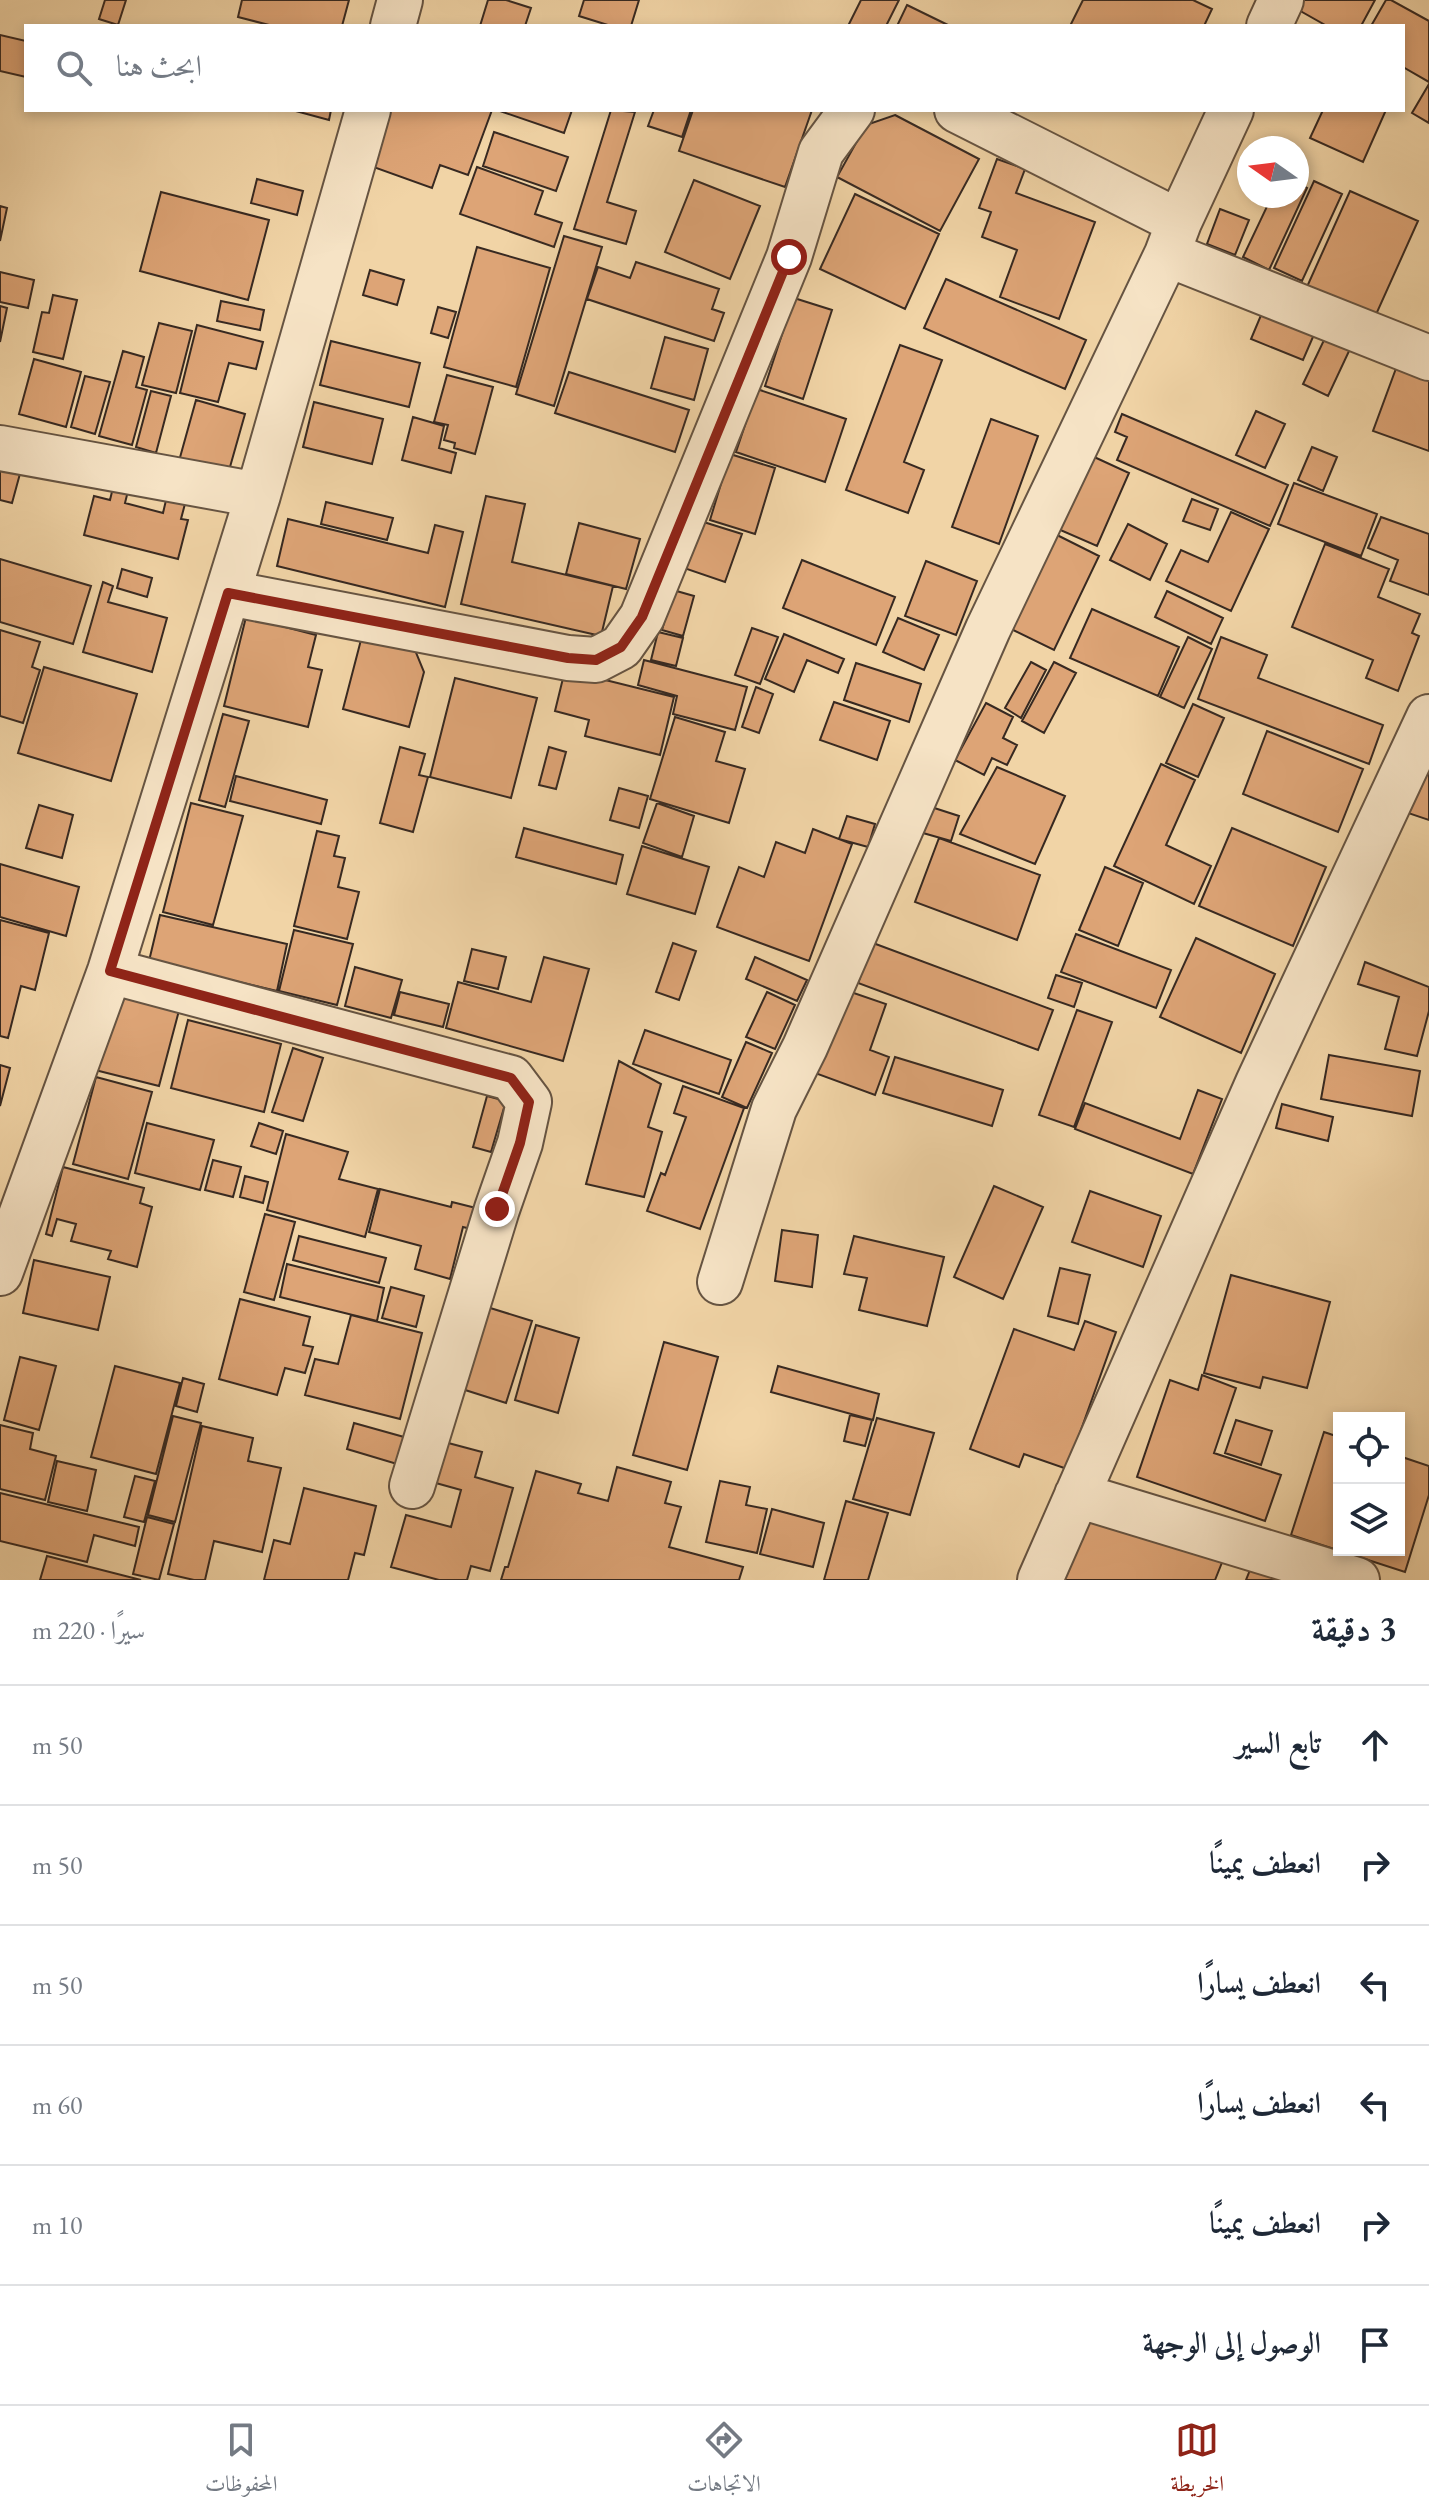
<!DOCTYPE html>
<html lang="ar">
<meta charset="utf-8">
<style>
:root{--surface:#fff;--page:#f6f6f7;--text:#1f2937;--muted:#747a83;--line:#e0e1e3;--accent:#8f2418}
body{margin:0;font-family:"EB Garamond",Amiri,serif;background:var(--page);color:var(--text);direction:rtl}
.controls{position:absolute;right:24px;bottom:24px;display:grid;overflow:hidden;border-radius:0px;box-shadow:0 4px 12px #0003}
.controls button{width:72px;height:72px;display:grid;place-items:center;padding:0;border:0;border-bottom:2px solid var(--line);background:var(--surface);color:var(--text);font:40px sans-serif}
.compass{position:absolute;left:1237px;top:136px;width:72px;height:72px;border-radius:50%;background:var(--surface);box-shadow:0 4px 12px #0003;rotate:284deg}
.stop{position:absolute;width:24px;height:24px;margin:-18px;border:6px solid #8f2418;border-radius:50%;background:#fff}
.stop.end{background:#8f2418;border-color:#fff;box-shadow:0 2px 8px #0008}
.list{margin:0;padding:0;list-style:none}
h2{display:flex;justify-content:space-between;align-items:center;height:104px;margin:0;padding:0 32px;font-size:34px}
h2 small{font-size:26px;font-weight:400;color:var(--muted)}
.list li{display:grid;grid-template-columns:52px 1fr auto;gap:24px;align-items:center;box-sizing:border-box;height:120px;padding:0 32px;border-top:2px solid var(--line)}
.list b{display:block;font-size:30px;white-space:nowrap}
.list em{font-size:26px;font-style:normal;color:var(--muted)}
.icon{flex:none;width:44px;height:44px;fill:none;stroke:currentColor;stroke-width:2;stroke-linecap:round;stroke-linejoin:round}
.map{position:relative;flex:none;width:1429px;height:1580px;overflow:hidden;direction:ltr}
.search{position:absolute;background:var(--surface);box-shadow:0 4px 12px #0003;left:24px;right:24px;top:24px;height:88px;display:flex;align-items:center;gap:20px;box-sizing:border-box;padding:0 28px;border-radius:0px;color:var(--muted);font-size:30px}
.sheet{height:824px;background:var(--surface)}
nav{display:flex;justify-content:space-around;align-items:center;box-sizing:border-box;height:112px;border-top:2px solid var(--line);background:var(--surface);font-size:22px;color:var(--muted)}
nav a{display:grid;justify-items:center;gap:4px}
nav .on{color:var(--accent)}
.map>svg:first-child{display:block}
.building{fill:#dda476;stroke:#372921;stroke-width:2}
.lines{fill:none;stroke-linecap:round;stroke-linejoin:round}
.street-casing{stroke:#665442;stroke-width:48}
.street{stroke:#f6e3c5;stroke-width:44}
.route{stroke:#8f2418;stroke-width:10}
</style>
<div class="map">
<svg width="1429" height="1580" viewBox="0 0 1429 1580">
<rect width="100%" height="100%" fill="#f1d4a6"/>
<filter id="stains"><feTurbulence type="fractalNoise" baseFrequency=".0025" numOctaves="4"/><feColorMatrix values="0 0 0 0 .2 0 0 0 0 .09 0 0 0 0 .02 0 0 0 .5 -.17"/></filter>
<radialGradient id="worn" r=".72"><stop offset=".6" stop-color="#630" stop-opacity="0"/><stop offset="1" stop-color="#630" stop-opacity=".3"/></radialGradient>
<path class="building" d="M105,0H126L118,25L99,19Z
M242,0H349L342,26H273L238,17Z
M488,0H506L531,8L525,26H480Z
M584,0H639L631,26H611L579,16Z
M861,0H899L886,26H848Z
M1083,0H1193L1212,9L1204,26H1070Z
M1291,0H1375L1361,26H1327L1288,4Z
M1386,0H1391L1429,21V82L1403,67V26H1371Z
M907,5L950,26H897Z
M0,35L26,41V77L0,71Z
M1429,84V123L1412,113Z
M292,110H331L329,120Z
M385,110H492L468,175L440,165L432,188L365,164Z
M497,110H572L564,133Z
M611,110L635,112L607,202L636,211L626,244L574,229Z
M654,110H691L682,137L648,126Z
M693,110H812L785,187L679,151Z
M1323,110H1386L1363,162L1310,138Z
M895,115L979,159L940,231L837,177L866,125Z
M494,132L568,157L556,191L483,166Z
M997,159L1025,169L1016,193L1095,222L1059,319L1000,297L1017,250L982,237L991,212L979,208Z
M477,167L543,191L535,214L562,223L554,247L460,214Z
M257,179L303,191L297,215L251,203Z
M694,180L760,206L730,279L665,252Z
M1314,181L1342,194L1302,281L1274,268Z
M1297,183L1307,188L1269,270L1243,257L1272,196H1297Z
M1350,191L1418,221L1374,319L1306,289Z
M161,192L269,220L248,300L140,271Z
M855,194L939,234L905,309L820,269Z
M0,206L7,208L0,241Z
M1220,209L1249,220L1235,255L1207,244Z
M564,236L602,247L554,406L516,394Z
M477,247L550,268L516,387L444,367Z
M636,262L719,289L712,309L724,313L714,341L587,299L598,267L630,278Z
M370,270L404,280L397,305L363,295Z
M0,272L34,280L28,308L0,302Z
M946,279L1086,340L1065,389L924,328Z
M53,295L77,300L63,359L33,352L42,312L49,313Z
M794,298L832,310L803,399L765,386Z
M221,301L264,310L260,330L217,321Z
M0,306L7,308L0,342Z
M438,307L456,312L448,338L431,333Z
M1264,308L1316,330L1303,360L1251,339Z
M159,323L192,331L176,393L142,385Z
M197,325L263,342L256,369L229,363L218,402L180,393Z
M665,337L708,349L694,400L651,388Z
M1325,338L1350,349L1328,396L1303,384Z
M331,341L420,363L409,407L320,385Z
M900,345L942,360L904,462L924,470L908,513L846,490Z
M123,351L144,357L136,387L147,390L132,445L99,436Z
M34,359L81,372L66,427L19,414Z
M1398,363L1429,375V451L1373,431Z
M569,372L689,410L675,452L555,413Z
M447,375L493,387L475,454L454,448L455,443L444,440L448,425L434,422Z
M85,376L110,382L95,434L71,427Z
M757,389L846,419L825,482L736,452Z
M151,391L171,396L156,453L136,447Z
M196,400L245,414L228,474L179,461Z
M314,402L383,419L372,464L303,447Z
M1256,411L1285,424L1265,468L1236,455Z
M1122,414L1288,485L1270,526L1117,460L1127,437L1115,432Z
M413,417L444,426L439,448L456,453L451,473L402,460Z
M991,419L1038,436L999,544L952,527Z
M1312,447L1337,457L1323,491L1298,480Z
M730,454L775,468L755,534L710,520Z
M1092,456L1129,473L1097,546L1058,529Z
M0,465L21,470L12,503L0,500Z
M116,475L131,479L125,503L163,513L167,496L186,500L181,519L188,520L178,559L84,535L94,496L110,500Z
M1294,483L1377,514L1361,556L1278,524Z
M486,496L525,504L512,562L613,586L601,636L461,604Z
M1192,499L1218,509L1210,530L1183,521Z
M326,502L393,518L387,540L321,524Z
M1231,512L1269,529L1231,611L1166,581L1181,550L1208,562Z
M1381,517L1429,534V595L1390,581L1398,560L1368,548Z
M288,519L428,553L435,525L463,532L445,607L277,566Z
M694,519L742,534L725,582L678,566Z
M579,523L640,539L626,589L566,574Z
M1128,524L1167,544L1150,580L1110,560Z
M1049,531L1099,556L1054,650L1003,625Z
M1325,544L1389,569L1378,597L1420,614L1412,633L1419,636L1398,691L1366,678L1373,660L1292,627Z
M0,559L91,586L73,644L0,622Z
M802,560L895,597L876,645L783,608Z
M926,561L977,581L956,635L905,616Z
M122,569L152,578L147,597L117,588Z
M103,582L113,586L108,602L167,618L152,672L83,652Z
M673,590L694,596L683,636L662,630Z
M1167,591L1223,618L1211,644L1155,617Z
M1092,609L1179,647L1158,696L1070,658Z
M246,617L316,635L308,667L322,670L308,727L224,706Z
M898,618L939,635L924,670L883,652Z
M752,628L778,637L760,684L735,675Z
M0,630L40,642L32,667L40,670L23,723L0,716Z
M658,632L683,638L676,666L651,660Z
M784,634L844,659L838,673L807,660L794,692L765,679Z
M362,636L415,650L424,672L409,727L343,709Z
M1188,637L1212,649L1184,708L1160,697Z
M1221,637L1267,655L1258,678L1383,725L1369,764L1198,699Z
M644,660L747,687L735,730L673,714L677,696L638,685Z
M1031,662L1046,670L1021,718L1005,708Z
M1054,662L1076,673L1044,733L1022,721Z
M856,663L921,684L909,722L844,700Z
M44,667L137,694L111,781L18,753Z
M565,670L674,697L660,755L585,736L589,720L555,711Z
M455,678L537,698L511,798L430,777Z
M756,687L773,694L759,733L742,727Z
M834,702L890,721L877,760L820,740Z
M986,703L1013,717L1003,738L1017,745L1007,765L992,758L984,775L955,760Z
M1193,704L1224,718L1198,777L1166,763Z
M223,714L249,721L225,807L199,800Z
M675,717L725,732L716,761L745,769L729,823L650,799Z
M1267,731L1363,769L1338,832L1243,794Z
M400,747L425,754L419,775L428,777L413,832L380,823Z
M549,747L566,752L556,789L539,785Z
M1429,757V820L1408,813Z
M1161,764L1195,780L1166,845L1211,866L1194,904L1114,866Z
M997,767L1065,796L1035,864L960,834Z
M236,776L327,800L321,824L230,801Z
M619,788L648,796L639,828L610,820Z
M191,803L243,816L213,925L163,912Z
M657,803L694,816L682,857L643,843Z
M39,805L73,815L62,858L26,848Z
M925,805L959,816L951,841L916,831Z
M847,816L875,824L868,847L839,839Z
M524,828L623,855L616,884L516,857Z
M1232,828L1326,867L1293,946L1199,906Z
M813,829L852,844L809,961L717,927L739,867L764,877L776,842L805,853Z
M317,831L339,836L334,856L345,858L338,887L359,892L347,939L294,926Z
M939,838L1040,875L1017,940L915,902Z
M642,846L709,867L695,914L627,894Z
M0,864L79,887L66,936L0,917Z
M1105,867L1143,883L1118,946L1079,930Z
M160,915L287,944L277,991L149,961Z
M0,920L49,933L35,990L21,986L8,1038L0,1036Z
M294,930L353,944L337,1005L279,991Z
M1076,934L1171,970L1156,1008L1061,972Z
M1196,938L1275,974L1241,1053L1160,1017Z
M673,943L696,951L679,1000L656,992Z
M873,943L1053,1010L1038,1050L858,983Z
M472,949L506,957L498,989L464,981Z
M544,957L589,969L563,1061L446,1028L458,982L531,1002Z
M755,957L807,980L797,1001L746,979Z
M1365,962L1429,987V1011L1417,1056L1385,1049L1399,997L1358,984Z
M355,967L402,980L391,1018L345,1006Z
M1056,975L1082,983L1074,1007L1048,998Z
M117,987L181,1003L159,1086L95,1070Z
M845,990L886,1004L870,1050L889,1057L875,1095L815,1073Z
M400,992L449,1004L443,1027L394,1015Z
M767,992L795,1005L775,1049L746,1037Z
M1077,1010L1112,1022L1074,1127L1039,1115Z
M188,1020L281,1044L264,1112L171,1088Z
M645,1030L731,1060L719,1094L633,1064Z
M746,1042L772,1053L747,1108L722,1097Z
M293,1048L323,1058L303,1121L272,1112Z
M1329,1055L1420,1071L1412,1116L1321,1099Z
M895,1057L1003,1090L992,1126L883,1093Z
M619,1061L661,1084L648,1127L662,1132L644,1197L586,1184Z
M0,1065L10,1068L0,1106Z
M96,1077L152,1092L128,1179L73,1164Z
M683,1086L744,1108L700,1229L647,1211L661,1173L665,1175L686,1117L674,1113Z
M1198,1090L1222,1099L1193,1174L1075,1129L1085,1103L1180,1139Z
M487,1096L506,1101L491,1152L473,1147Z
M1282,1104L1333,1117L1328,1141L1276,1128Z
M147,1123L214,1140L200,1190L135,1173Z
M259,1123L283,1131L276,1154L251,1146Z
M286,1134L348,1152L339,1179L378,1189L365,1237L267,1210Z
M213,1160L241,1167L233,1197L205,1190Z
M63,1167L144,1188L140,1203L152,1207L137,1267L108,1259L111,1251L71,1241L76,1224L57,1219L52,1236L46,1234Z
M245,1176L268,1182L263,1203L240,1197Z
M994,1186L1043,1207L1003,1299L954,1277Z
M380,1189L451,1207L452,1202L480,1209L475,1230L463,1227L450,1279L415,1269L421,1246L369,1232Z
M1090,1191L1161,1216L1143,1267L1072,1242Z
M265,1214L295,1222L274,1300L244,1292Z
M782,1230L818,1235L812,1287L775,1281Z
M299,1236L386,1258L379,1283L293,1260Z
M854,1236L944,1257L927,1326L859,1310L867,1278L844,1274Z
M34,1260L110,1277L98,1330L23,1313Z
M287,1264L384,1288L377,1321L280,1297Z
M1060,1268L1090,1275L1078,1324L1048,1316Z
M1231,1275L1330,1302L1307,1388L1263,1377L1260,1388L1204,1373Z
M391,1287L424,1296L416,1327L382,1318Z
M240,1299L310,1317L303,1345L313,1347L305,1373L285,1368L277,1395L219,1379Z
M487,1307L532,1321L506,1403L462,1389Z
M351,1315L422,1333L400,1419L305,1395L315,1359L338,1364Z
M1085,1321L1116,1332L1067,1469L1024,1454L1019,1467L970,1449L1014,1329L1074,1350Z
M536,1325L579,1338L558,1413L515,1400Z
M664,1342L718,1357L687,1470L633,1455Z
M20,1357L56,1366L39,1430L4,1420Z
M115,1366L180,1383L156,1474L91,1457Z
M778,1366L879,1394L873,1420L771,1392Z
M1202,1375L1236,1388L1214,1453L1281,1475L1265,1521L1137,1477L1170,1380L1198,1390Z
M183,1378L204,1384L197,1412L176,1406Z
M850,1415L872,1420L865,1446L844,1441Z
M173,1416L201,1423L175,1522L148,1515Z
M877,1418L934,1433L910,1515L853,1499Z
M1236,1420L1272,1431L1261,1465L1225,1453Z
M354,1423L404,1437L397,1464L347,1449Z
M0,1425L33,1433L30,1449L56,1456L45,1500L0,1489Z
M202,1426L253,1438L248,1461L281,1468L262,1552L214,1541L205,1580H194L168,1574Z
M1324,1432L1339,1437V1550H1399V1456L1429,1466V1495L1405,1572L1291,1535Z
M437,1440L482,1452L475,1477L513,1488L490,1571L471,1566L467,1580H439L391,1567L406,1515L451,1527L461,1490L425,1480Z
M57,1461L96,1470L87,1511L48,1502Z
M617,1467L671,1482L665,1503L681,1507L669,1547L743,1567L739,1580H501L505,1567H508L536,1471L581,1484L578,1493L608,1501Z
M135,1476L155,1481L144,1522L124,1517Z
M720,1481L750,1487L746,1505L767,1509L757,1553L706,1542Z
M304,1488L376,1506L364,1555L355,1553L348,1580H264L274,1540L290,1544Z
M0,1493L139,1527L135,1546L94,1535L87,1562L0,1541Z
M846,1501L888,1513L868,1580H824Z
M772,1509L824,1523L813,1567L760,1554Z
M147,1517L174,1524L159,1580L133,1574Z
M1081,1517L1223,1560L1215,1580H1062Z
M47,1556L141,1580H40Z
M1252,1565L1294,1580H1246Z"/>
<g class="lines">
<defs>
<path id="street" d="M393,26L400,0
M1269,26L1281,0
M957,110L1179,222
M1167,254L1429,358
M0,448L258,495
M228,593L568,658L596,660L621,647L642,617L789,257L821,152L852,110
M110,971L511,1078L529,1102L520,1143L497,1209L412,1486
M0,1273L110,971L258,495L368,110
M720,1282L774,1109L805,1047L988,629L1167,254L1179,222L1231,110
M1077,1495L1357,1580
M1040,1580L1258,1083L1429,717"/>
</defs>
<use href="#street" class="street-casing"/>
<use href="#street" class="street"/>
</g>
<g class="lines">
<path class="route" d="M497,1209L520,1143L529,1102L511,1078L110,971L228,593L568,658L596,660L621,647L642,617L789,257"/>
</g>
<rect width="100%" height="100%" filter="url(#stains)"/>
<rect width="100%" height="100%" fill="url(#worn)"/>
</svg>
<div class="controls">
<button><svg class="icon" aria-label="locate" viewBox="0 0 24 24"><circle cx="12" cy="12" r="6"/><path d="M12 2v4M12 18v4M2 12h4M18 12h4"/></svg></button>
<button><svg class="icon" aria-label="layers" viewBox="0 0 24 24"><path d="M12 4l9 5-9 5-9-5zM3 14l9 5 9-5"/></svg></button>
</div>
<svg class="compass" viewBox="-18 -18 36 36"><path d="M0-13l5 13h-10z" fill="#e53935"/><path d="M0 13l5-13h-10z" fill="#747a83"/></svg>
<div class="stop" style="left:789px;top:257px"></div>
<div class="stop end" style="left:497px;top:1209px"></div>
<div class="search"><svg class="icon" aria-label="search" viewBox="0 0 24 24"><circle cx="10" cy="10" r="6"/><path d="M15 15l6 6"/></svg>ابحث هنا</div>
</div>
<section class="sheet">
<h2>3 دقيقة<small>سيرًا · 220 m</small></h2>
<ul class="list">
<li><svg class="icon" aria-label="ahead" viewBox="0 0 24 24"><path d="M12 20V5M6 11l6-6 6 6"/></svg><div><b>تابع السير</b></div><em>50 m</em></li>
<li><svg class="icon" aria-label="right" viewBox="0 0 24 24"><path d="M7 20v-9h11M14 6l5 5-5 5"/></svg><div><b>انعطف يمينًا</b></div><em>50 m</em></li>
<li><svg class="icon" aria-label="left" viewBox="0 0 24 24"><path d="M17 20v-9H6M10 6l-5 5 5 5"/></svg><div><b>انعطف يسارًا</b></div><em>50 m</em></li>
<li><svg class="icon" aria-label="left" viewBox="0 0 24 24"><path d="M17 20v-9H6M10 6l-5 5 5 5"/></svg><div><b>انعطف يسارًا</b></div><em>60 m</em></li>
<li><svg class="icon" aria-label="right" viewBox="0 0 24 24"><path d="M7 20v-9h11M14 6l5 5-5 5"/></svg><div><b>انعطف يمينًا</b></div><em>10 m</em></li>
<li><svg class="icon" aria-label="arrive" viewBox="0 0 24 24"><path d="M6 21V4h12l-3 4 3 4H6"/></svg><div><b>الوصول إلى الوجهة</b></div></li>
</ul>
</section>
<nav>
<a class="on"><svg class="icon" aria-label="map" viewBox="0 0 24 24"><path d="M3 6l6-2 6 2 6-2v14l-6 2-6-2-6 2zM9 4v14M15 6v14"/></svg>الخريطة</a>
<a><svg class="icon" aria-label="directions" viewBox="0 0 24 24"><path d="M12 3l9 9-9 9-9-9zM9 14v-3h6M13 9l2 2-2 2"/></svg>الاتجاهات</a>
<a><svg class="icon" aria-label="saved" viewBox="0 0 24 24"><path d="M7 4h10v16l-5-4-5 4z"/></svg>المحفوظات</a>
</nav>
